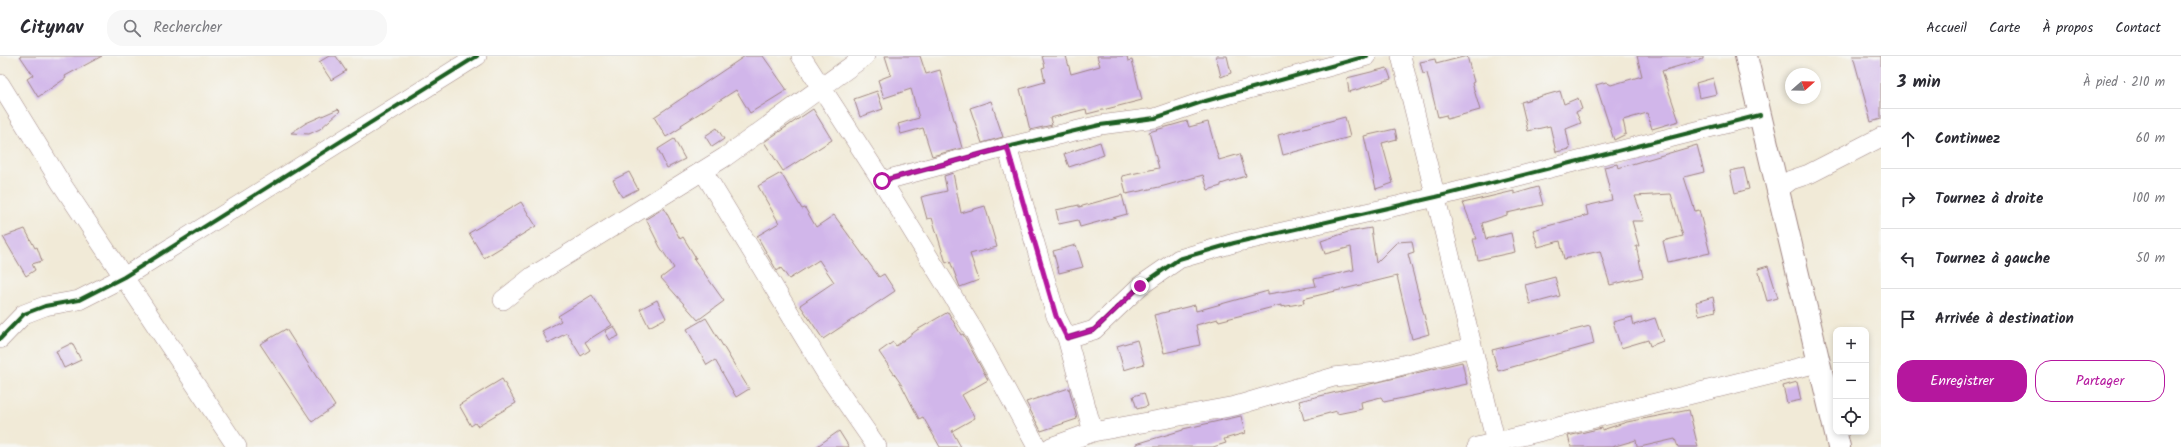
<!DOCTYPE html>
<html lang="fr">
<meta charset="utf-8">
<style>
:root{--surface:#fff;--page:#f7f7f7;--text:#2b2b33;--muted:#7c7c81;--line:#e1e1e2;--accent:#b5179e}
body{margin:0;font-family:Kalam,sans-serif;background:var(--page);color:var(--text)}
.controls{position:absolute;right:12px;bottom:12px;display:grid;overflow:hidden;border-radius:8px;box-shadow:0 2px 6px #0003}
.controls button{width:36px;height:36px;display:grid;place-items:center;padding:0;border:0;border-bottom:1px solid var(--line);background:var(--surface);color:var(--text);font:20px sans-serif}
.compass{position:absolute;left:1785px;top:12px;width:36px;height:36px;border-radius:50%;background:var(--surface);box-shadow:0 2px 6px #0003;rotate:70deg}
.stop{position:absolute;width:12px;height:12px;margin:-9px;border:3px solid #b5179e;border-radius:50%;background:#fff}
.stop.end{background:#b5179e;border-color:#fff;box-shadow:0 1px 4px #0008}
.list{margin:0;padding:0;list-style:none}
h2{display:flex;justify-content:space-between;align-items:center;height:52px;margin:0;padding:0 16px;font-size:17px}
h2 small{font-size:13px;font-weight:400;color:var(--muted)}
.list li{display:grid;grid-template-columns:26px 1fr auto;gap:12px;align-items:center;box-sizing:border-box;height:60px;padding:0 16px;border-top:1px solid var(--line)}
.list b{display:block;font-size:15px;white-space:nowrap}
.list em{font-size:13px;font-style:normal;color:var(--muted)}
.actions{display:flex;gap:8px;padding:12px 16px}
.actions a{flex:1;padding:9px 0;border:1px solid var(--accent);border-radius:16px;text-align:center;font-size:14px;color:var(--accent)}
.actions .main{background:var(--accent);color:#fff}
.icon{flex:none;width:22px;height:22px;fill:none;stroke:currentColor;stroke-width:2;stroke-linecap:round;stroke-linejoin:round}
.map{position:relative;flex:none;width:1881px;height:391px;overflow:hidden}
header{display:flex;align-items:center;gap:24px;box-sizing:border-box;height:56px;padding:0 20px;background:var(--surface);border-bottom:1px solid var(--line)}
header strong{font-size:19px}
nav{display:flex;gap:22px;margin-inline-start:auto;font-size:14px}
.search{width:280px;height:36px;background:var(--page);display:flex;align-items:center;gap:10px;box-sizing:border-box;padding:0 14px;border-radius:16px;color:var(--muted);font-size:15px}
main{display:flex}
aside{flex:1;background:var(--surface)}
.map>svg:first-child{display:block}
.building{fill:#d1b6ea}
.lines{fill:none;stroke-linecap:round;stroke-linejoin:round}
.minor-casing{stroke:#9e8481;stroke-width:20}
.major-casing{stroke:#9e8481;stroke-width:24}
.minor{stroke:#fff;stroke-width:19}
.major{stroke:#fff;stroke-width:22}
.cycleway-casing{stroke:#f6f6f2;stroke-width:6}
.cycleway{stroke:#1b5e20;stroke-width:4}
.route{stroke:#b5179e;stroke-width:5}
</style>
<header>
<strong>Citynav</strong>
<div class="search"><svg class="icon" aria-label="search" viewBox="0 0 24 24"><circle cx="10" cy="10" r="6"/><path d="M15 15l6 6"/></svg>Rechercher</div>
<nav><a>Accueil</a><a>Carte</a><a>À propos</a><a>Contact</a></nav>
</header>
<main>
<div class="map">
<svg width="1881" height="391" viewBox="0 0 1881 391">
<rect width="100%" height="100%" fill="#f6f6f2"/>
<filter id="ink" filterUnits="userSpaceOnUse"><feTurbulence type="fractalNoise" baseFrequency=".025" numOctaves="2"/><feDisplacementMap in="SourceGraphic" scale="8" xChannelSelector="R" yChannelSelector="G"/><feConvolveMatrix kernelMatrix="1 2 1 2 8 2 1 2 1" color-interpolation-filters="sRGB"/></filter>
<filter id="wash" filterUnits="userSpaceOnUse"><feTurbulence type="fractalNoise" baseFrequency=".012" numOctaves="4" result="noise"/><feDisplacementMap in="SourceGraphic" scale="16" xChannelSelector="R" yChannelSelector="G"/><feGaussianBlur stdDeviation="0.9" result="paint"/><feColorMatrix in="noise" values="0 0 0 0 0 0 0 0 0 0 0 0 0 0 0 0 0 1.4 0 .05"/><feComposite in="paint" operator="in"/></filter>
<g filter="url(#wash)">
<rect width="100%" height="100%" fill="#f1ead7"/>
<g id="blocks">
<path class="building" d="M20,0H102L65,20L66,22L38,41L27,23L33,19Z
M329,0H336L346,15L331,24L319,6Z
M745,0H763L787,34L750,57L736,34L681,69L682,71L666,81L654,61Z
M885,0H920L926,18L940,14L962,92L932,100L923,72L901,78L898,68L919,62L911,33L884,42L878,24L891,19Z
M1042,0H1066L1071,18L1100,10L1097,0H1127L1128,5L1132,4L1142,44L1087,58L1086,53L1050,62L1052,69L1030,74L1020,33L1045,26L1042,12L1045,11Z
M1216,0H1227L1231,17L1221,21Z
M1467,0L1474,26L1472,27L1480,54L1447,63L1446,59L1438,61L1427,17L1423,18L1420,6L1435,3L1436,8Z
M1637,0H1703V3L1662,15L1679,65L1652,73L1647,57L1623,64L1626,78L1614,84L1596,29L1606,26L1611,29L1642,20Z
M1853,0H1881V63L1871,66Z
M1387,12L1391,23L1349,36L1347,22Z
M1713,22L1717,38L1699,42L1696,27Z
M877,35L883,53L860,61L854,43Z
M1560,35L1564,48L1578,42L1582,53L1576,56L1581,67L1566,73L1570,93L1556,96L1550,70L1528,75L1521,46Z
M991,45L1003,81L982,87L970,52Z
M338,53L340,55L320,73L309,78L291,77L306,67Z
M813,53L832,84L783,115L764,86Z
M1345,61L1350,81L1283,99L1278,79Z
M1187,65L1189,71L1208,66L1219,104L1240,98L1246,120L1221,128V130L1208,134L1203,119L1164,130L1126,138L1122,120L1159,112L1149,76Z
M717,72L724,83L712,91L705,80Z
M1395,73L1397,83L1382,87L1393,127L1376,133L1364,80Z
M674,83L685,103L667,112L658,93Z
M1100,86L1104,99L1069,111L1064,98Z
M1697,89L1704,116L1684,121L1695,155L1699,154L1710,197L1668,206L1663,185L1683,180L1671,138L1635,140L1644,165H1632L1639,190H1636L1643,221L1610,229L1600,195L1564,203L1560,185L1538,191L1533,174L1588,159L1586,150L1612,144L1604,111L1617,108L1618,112Z
M1744,112L1749,133L1735,137L1730,115Z
M629,116L638,133L622,141L613,124Z
M781,117L802,153L805,152L816,171L834,159L879,221L884,218L895,235L823,283L800,249L834,226L819,204L789,223L781,212L777,215L757,180L779,167L758,130Z
M953,117L961,157L985,150L997,191L970,198L979,224L960,231L950,205L946,207L932,162L927,163L921,141L947,135L944,120Z
M1538,131L1543,149L1507,157V159L1482,167L1486,183L1511,177L1515,196L1478,204L1473,183H1477L1463,147L1514,135V138Z
M1122,139L1127,158L1080,171L1078,164L1059,168L1056,154L1079,149V151Z
M521,146L536,170L484,202L469,177Z
M664,152L680,183L683,181L696,202L694,203L724,245L698,264L661,222L674,212L660,191L646,163Z
M1371,172L1376,207L1397,186L1412,185L1414,196L1408,198L1429,278L1412,283L1397,220L1303,243L1304,247L1281,251V249L1219,265L1218,263L1196,269L1200,289L1164,297L1154,259L1195,249L1196,255L1268,235V238L1316,230L1314,223L1354,214L1351,191L1325,198L1321,185L1348,176Z
M25,173L35,192L37,191L42,205L32,208L35,214L26,220L3,181Z
M1076,189L1083,211L1059,217L1053,195Z
M1768,210L1778,242L1767,245L1758,213Z
M1555,221L1560,240L1530,248L1525,229Z
M592,239L612,269L585,286L590,294L581,300L567,277L548,287L542,275L561,265L558,260Z
M1713,241L1716,255L1699,259L1696,246Z
M657,244L666,262L649,271L640,253Z
M948,256L961,279L963,278L964,280L988,324L962,339L975,362L952,375L961,391H940L923,361L919,363L901,328L879,296L893,286L896,290L917,274Z
M1632,261L1634,269L1655,262L1663,285L1650,290L1648,284L1621,292L1613,266Z
M706,262L749,333L736,341L715,304L707,309L687,273Z
M614,270L619,280L610,284L605,275Z
M1590,270L1594,288L1498,315L1492,294Z
M286,273L335,350L312,366L260,288Z
M1137,284L1144,308L1124,314L1117,290Z
M72,287L81,304L64,312L56,295Z
M1462,306L1467,328L1384,346L1381,341L1361,346L1362,353L1337,358V355L1304,364L1299,345Z
M502,323L516,347L477,370L475,367L471,370L459,349Z
M1797,326L1801,344L1787,347L1783,330Z
M1069,332L1077,363L1041,375L1026,346Z
M1144,337L1148,350L1137,353L1133,340Z
M1689,354L1698,391H1678L1675,383L1640,391H1637L1636,384L1612,391H1571L1568,380L1602,372V374L1627,366Z
M1241,360L1245,377L1224,383L1226,387L1213,391H1136V388L1183,374V373Z
M839,375L849,391H816Z"/>
</g>
</g>
<g filter="url(#ink)">
<use href="#blocks" fill-opacity="0" stroke="#9e8481" stroke-width="1"/>
<g class="lines">
<defs>
<path id="minor" d="M801,0L882,125L974,275L1037,391
M1401,0L1497,391
M0,28L61,127L237,391
M1007,91L1056,260L1067,282L1093,376
M703,115L826,317L877,391
M882,125L1007,91L1100,69L1155,62L1202,46L1367,0
M1779,133L1791,124L1809,118L1881,81
M503,244L533,220L725,101L865,0
M1067,282L1094,274L1140,230L1179,203L1234,187L1436,141L1760,59
M0,283L24,258L45,250L79,244L124,221L477,0
M1051,391L1093,376L1235,350L1334,321L1376,316L1472,291
M1477,391L1818,307"/>
<path id="major" d="M1746,0L1839,391"/>
</defs>
<use href="#minor" class="minor-casing"/>
<use href="#major" class="major-casing"/>
<use href="#minor" class="minor"/>
<use href="#major" class="major"/>
<defs>
<path id="cycleway" d="M882,125L1007,91L1100,69L1155,62L1202,46L1367,0
M1067,282L1094,274L1140,230L1179,203L1234,187L1436,141L1760,59
M0,283L24,258L45,250L79,244L124,221L477,0"/>
</defs>
<use href="#cycleway" class="cycleway-casing"/>
<use href="#cycleway" class="cycleway"/>
</g>
</g>
<g class="lines" filter="url(#ink)">
<path class="route" d="M882,125L1007,91L1056,260L1067,282L1094,274L1140,230"/>
</g>
</svg>
<div class="controls">
<button>+</button>
<button>−</button>
<button><svg class="icon" aria-label="locate" viewBox="0 0 24 24"><circle cx="12" cy="12" r="6"/><path d="M12 2v4M12 18v4M2 12h4M18 12h4"/></svg></button>
</div>
<svg class="compass" viewBox="-18 -18 36 36"><path d="M0-13l5 13h-10z" fill="#e53935"/><path d="M0 13l5-13h-10z" fill="#7c7c81"/></svg>
<div class="stop" style="left:882px;top:125px"></div>
<div class="stop end" style="left:1140px;top:230px"></div>
</div>
<aside>
<h2>3 min<small>À pied · 210 m</small></h2>
<ul class="list">
<li><svg class="icon" aria-label="ahead" viewBox="0 0 24 24"><path d="M12 20V5M6 11l6-6 6 6"/></svg><div><b>Continuez</b></div><em>60 m</em></li>
<li><svg class="icon" aria-label="right" viewBox="0 0 24 24"><path d="M7 20v-9h11M14 6l5 5-5 5"/></svg><div><b>Tournez à droite</b></div><em>100 m</em></li>
<li><svg class="icon" aria-label="left" viewBox="0 0 24 24"><path d="M17 20v-9H6M10 6l-5 5 5 5"/></svg><div><b>Tournez à gauche</b></div><em>50 m</em></li>
<li><svg class="icon" aria-label="arrive" viewBox="0 0 24 24"><path d="M6 21V4h12l-3 4 3 4H6"/></svg><div><b>Arrivée à destination</b></div></li>
</ul>
<div class="actions"><a class="main">Enregistrer</a><a>Partager</a></div>
</aside>
</main>
